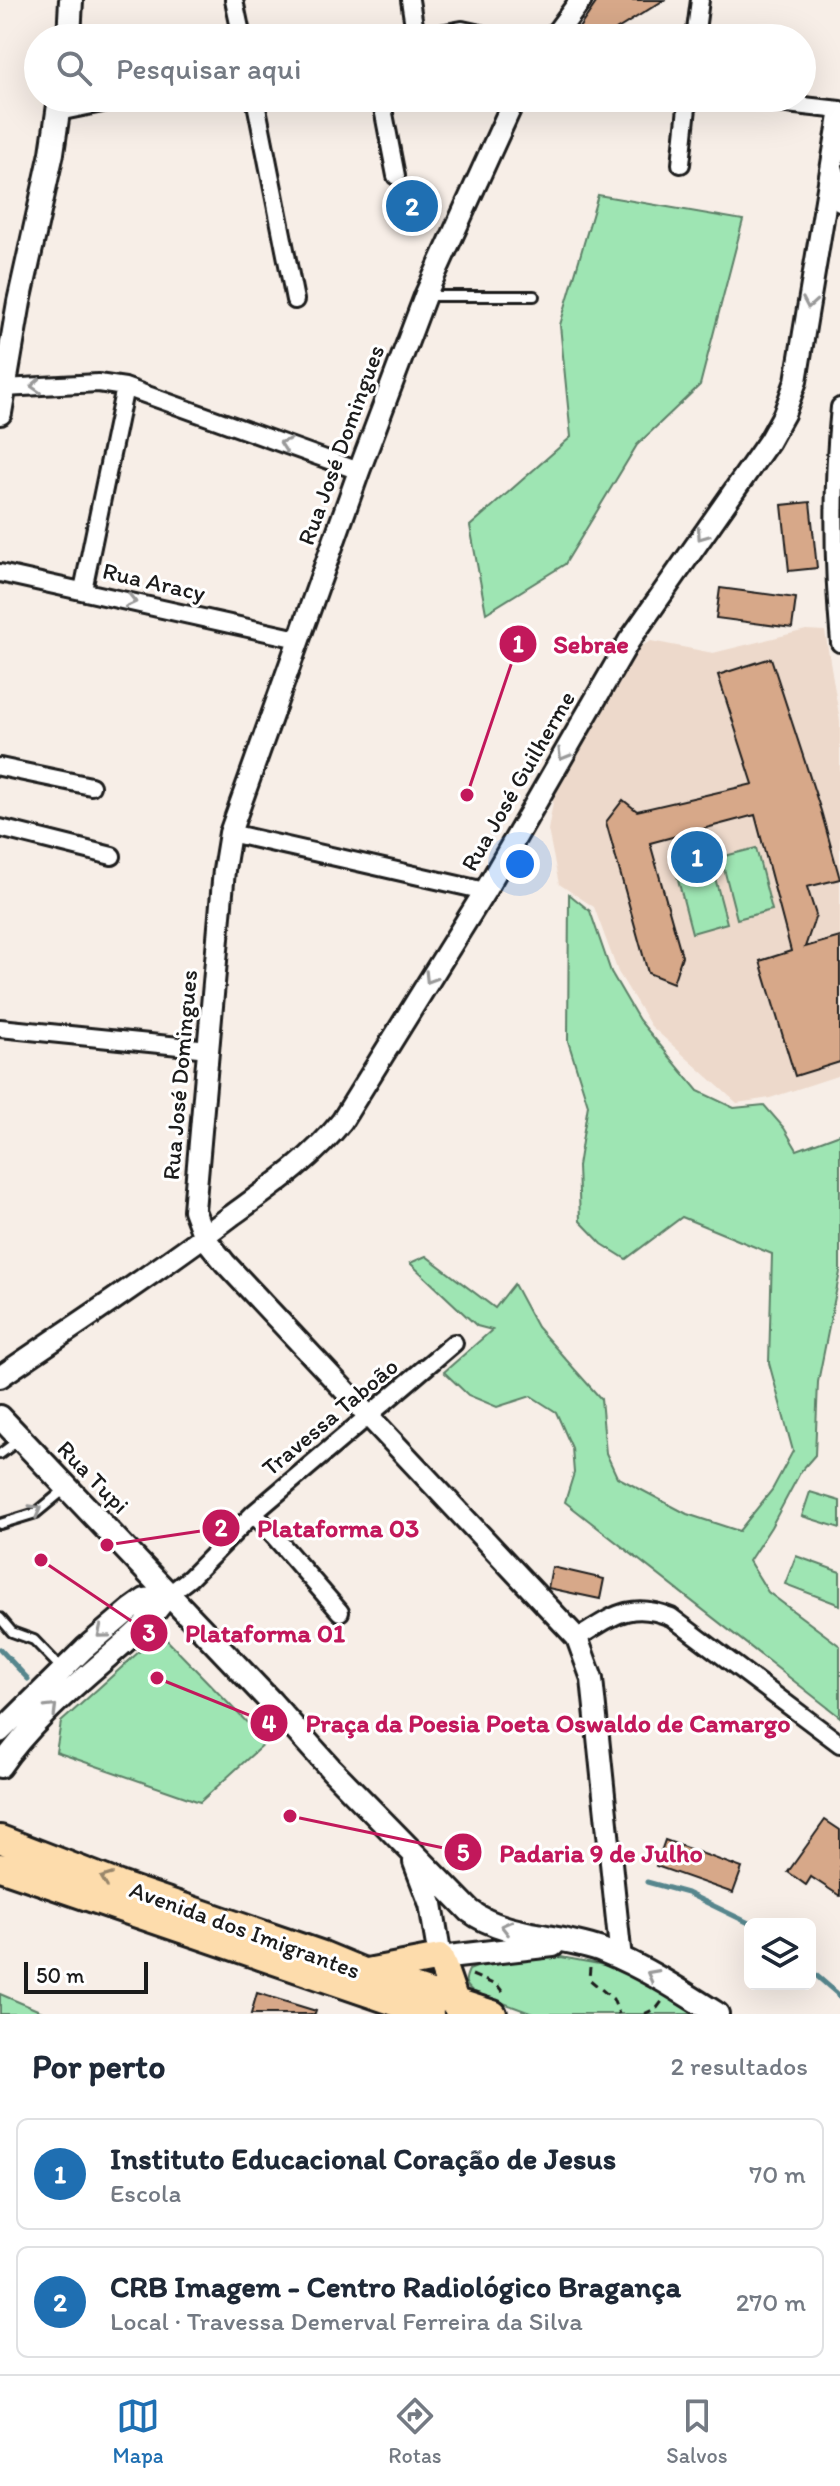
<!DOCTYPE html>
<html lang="pt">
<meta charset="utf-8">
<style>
:root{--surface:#fff;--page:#f6f6f7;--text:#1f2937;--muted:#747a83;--line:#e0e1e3;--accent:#1f6fb2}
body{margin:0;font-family:Itim,sans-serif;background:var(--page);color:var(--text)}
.controls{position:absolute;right:24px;bottom:24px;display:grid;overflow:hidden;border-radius:12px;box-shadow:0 8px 32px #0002}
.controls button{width:72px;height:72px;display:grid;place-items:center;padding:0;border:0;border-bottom:2px solid var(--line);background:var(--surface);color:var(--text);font:40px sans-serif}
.scale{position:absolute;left:24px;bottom:20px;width:124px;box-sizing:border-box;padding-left:8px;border:4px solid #1c1c1c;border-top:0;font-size:22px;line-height:28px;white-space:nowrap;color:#1c1c1c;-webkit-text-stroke:6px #fff;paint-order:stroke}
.you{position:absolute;left:520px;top:864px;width:28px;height:28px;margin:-20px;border:6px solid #fff;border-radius:50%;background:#1a73e8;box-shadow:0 0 0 12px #1a73e833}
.badge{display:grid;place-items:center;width:52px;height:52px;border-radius:50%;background:var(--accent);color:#fff;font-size:26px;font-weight:700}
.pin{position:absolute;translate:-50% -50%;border:4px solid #fff;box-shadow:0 2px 8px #0006}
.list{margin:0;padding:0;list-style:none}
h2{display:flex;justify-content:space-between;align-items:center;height:104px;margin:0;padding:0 32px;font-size:34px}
h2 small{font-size:26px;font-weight:400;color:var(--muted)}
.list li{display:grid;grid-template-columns:52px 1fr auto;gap:24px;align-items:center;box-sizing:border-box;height:112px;margin:0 16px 16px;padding:0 16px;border:2px solid var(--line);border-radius:12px}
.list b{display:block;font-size:30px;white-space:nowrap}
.list p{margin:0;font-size:26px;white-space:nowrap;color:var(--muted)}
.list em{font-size:26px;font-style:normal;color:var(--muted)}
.icon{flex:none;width:44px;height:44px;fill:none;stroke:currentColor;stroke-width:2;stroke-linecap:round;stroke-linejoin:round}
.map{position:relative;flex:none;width:840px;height:2014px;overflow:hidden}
.search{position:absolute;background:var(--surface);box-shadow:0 8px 32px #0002;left:24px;right:24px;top:24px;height:88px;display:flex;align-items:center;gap:20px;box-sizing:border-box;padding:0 28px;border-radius:44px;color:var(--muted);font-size:30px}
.sheet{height:360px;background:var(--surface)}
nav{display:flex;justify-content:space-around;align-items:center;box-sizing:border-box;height:112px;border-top:2px solid var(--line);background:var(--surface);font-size:22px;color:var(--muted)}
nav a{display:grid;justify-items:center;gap:4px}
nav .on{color:var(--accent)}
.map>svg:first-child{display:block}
.built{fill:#edd9cb}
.green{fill:#9ee5b3;stroke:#5d8068;stroke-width:2}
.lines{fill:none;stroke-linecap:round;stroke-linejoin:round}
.stream{stroke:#56868d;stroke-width:5}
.building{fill:#d7a889;stroke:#1c1c1c;stroke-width:2}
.service-casing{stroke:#1c1c1c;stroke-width:14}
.minor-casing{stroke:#1c1c1c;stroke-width:22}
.tertiary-casing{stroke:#1c1c1c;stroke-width:26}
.secondary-casing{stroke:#1c1c1c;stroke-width:28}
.primary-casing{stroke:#1c1c1c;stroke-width:32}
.path{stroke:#1c1c1c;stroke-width:3;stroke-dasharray:8 6;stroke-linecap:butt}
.service{stroke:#fff;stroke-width:8}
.minor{stroke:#fff;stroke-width:16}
.tertiary{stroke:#fff;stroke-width:20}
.secondary{stroke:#fff;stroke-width:22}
.primary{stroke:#fddcac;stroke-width:26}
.oneway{stroke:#999}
.oneway2{stroke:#98866b}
.labels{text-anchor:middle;stroke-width:6;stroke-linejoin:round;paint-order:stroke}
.street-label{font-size:24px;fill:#1c1c1c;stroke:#fff}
.leader{fill:none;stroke:#c2185b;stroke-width:3}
.callout-dot{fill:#c2185b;stroke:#fff;stroke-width:3}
.mark-label{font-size:24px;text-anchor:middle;font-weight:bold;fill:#fff}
.callout-label{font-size:26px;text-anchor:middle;font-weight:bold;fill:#c2185b;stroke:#fff;stroke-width:6;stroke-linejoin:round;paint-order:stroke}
</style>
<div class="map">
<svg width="840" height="2014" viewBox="0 0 840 2014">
<rect width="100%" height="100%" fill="#f7eee7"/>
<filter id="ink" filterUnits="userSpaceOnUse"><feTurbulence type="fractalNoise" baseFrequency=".0125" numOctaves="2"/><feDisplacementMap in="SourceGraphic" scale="16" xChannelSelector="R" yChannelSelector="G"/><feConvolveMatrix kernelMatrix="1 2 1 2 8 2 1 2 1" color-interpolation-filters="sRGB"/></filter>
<g filter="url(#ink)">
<path class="built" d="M806,630L825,631L840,721V1075L770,1098L737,1103L651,1026L618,972L594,907L559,884L548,830L558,775L634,650L651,641L713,653Z"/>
<path class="green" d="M598,195L743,220L700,385L637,445L565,564L486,613L470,526L571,437L560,325Z
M756,848L772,910L737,919L721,857Z
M710,859L727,923L692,933L675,868Z
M569,894L590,911L611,972L639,1020L698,1091L734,1108L764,1105L784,1128L797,1150L840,1134V1272L818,1382L815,1455L801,1471L771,1527L749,1561L768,1592L840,1646V1717L565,1502L574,1473L572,1448L556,1412L531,1396L497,1407L468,1395L444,1372L492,1330L477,1326L410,1263L426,1256L495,1308L514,1284L537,1327L601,1399L606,1453L617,1477L687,1514L739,1531L772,1490L793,1451L769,1363L772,1254L682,1217L626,1259L602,1244L580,1221L578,1166L588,1105L568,1041Z
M810,1492L840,1501V1528L802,1516Z
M796,1556L840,1572V1605L785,1584Z
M160,1633L266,1742L200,1802L56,1752L61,1722Z
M561,1957L615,1967L663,1991L699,2014H533L474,1992C464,1985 464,1981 469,1970L492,1961Z
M0,1994L47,2014H0Z"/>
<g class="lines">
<path class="stream" d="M0,1649L28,1679
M647,1882L687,1893L751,1924
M810,1970L840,1996"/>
</g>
<path class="building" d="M598,0H664L616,30L611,38H587L577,31Z
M402,185L438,196L430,228L385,215L393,186Z
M810,502L817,568L789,571L782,505Z
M720,588L796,598L792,628L716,618Z
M771,658L821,811L840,879L807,887L816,915L805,947L840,937V1062L795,1076L760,961L791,951L755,815L650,843L682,956L673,983L648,973L606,822L623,800L637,811L753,784L718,675Z
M552,1567L604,1579L600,1599L548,1588Z
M825,1820L840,1830V1896L811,1877L806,1885L788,1872Z
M665,1840L742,1868L733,1893L656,1866Z
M257,1993L316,2011L315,2014H251Z"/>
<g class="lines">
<defs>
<path id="service" d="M426,296H534
M0,1454L19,1440
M0,1524L36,1513L65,1489
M0,1618L12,1632L34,1640L62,1669"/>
<path id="minor" d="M234,0L242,38
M410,0L416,38
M418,38L462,30L498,38
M695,38L700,0
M255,98L295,300
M381,98L396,176
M733,98L840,110
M58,112L127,98
M681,164L688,98
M835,170L840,203
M4,388L98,383L125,387L359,471
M840,407C832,485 833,565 840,643
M0,573L298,639
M83,590L125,387
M0,767L91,786
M0,828L112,856
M230,833L485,891
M0,1028L209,1049
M254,1513L340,1612
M168,1595L190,1578L254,1513L454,1343
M577,1638C612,1617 630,1600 671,1617L840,1744"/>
<path id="tertiary" d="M553,38L581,0
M515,98L425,296L359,471L230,833L224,870L194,1210L204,1237L225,1263L577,1638L592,1679L621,1959
M0,1377C77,1324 156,1273 231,1216C271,1187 311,1160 342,1121L485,891L629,641L769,441L784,414L796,381L840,116
M0,1732L85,1648L131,1609L145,1599L168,1595
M0,1767C27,1728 63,1696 99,1665C124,1643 150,1623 168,1595"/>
<path id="secondary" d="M69,38L71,0
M0,413L19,302L52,153L60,98
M0,1417L271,1702L332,1770L470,1911C504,1937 564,1935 604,1951C644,1967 681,1991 717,2014
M415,1862L431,1904L440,1958L553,1945"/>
<path id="primary" d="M0,1839L119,1885L323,1955L364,1972L493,2014
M0,1867L430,2014
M367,1972L440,1958L459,2013"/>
</defs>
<use href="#service" class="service-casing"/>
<use href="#minor" class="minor-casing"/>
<use href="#tertiary" class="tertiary-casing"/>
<use href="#secondary" class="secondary-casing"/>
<use href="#primary" class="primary-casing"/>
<path class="path" d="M590,1967L589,1979L613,1999L619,2014
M472,1975L498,1986L505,1995
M644,2014L657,2008L663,2000"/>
<use href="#service" class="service"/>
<use href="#minor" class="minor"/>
<use href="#tertiary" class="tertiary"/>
<use href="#secondary" class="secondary"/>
<use href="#primary" class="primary"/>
</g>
<defs><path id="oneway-chevron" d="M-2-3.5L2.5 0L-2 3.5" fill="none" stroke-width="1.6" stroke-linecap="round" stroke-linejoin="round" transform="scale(2)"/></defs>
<g class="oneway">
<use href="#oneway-chevron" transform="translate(809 303) rotate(100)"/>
<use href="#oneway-chevron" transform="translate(36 386) rotate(177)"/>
<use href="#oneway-chevron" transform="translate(285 444) rotate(-160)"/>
<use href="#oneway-chevron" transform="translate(702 535) rotate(125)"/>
<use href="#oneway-chevron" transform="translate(131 601) rotate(13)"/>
<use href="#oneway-chevron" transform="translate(563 755) rotate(120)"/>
<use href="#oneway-chevron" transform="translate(430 978) rotate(122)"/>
<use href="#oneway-chevron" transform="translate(36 1510) rotate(-29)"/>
<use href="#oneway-chevron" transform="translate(102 1633) rotate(140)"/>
<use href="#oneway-chevron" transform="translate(52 1709) rotate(-45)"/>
<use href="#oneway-chevron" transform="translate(506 1927) rotate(-166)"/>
<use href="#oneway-chevron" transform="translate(652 1975) rotate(-152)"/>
</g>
<use class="oneway2" href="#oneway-chevron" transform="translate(106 1879) rotate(-159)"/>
</g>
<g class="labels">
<g class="street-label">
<text transform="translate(341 445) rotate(-70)" y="8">Rua José Domingues</text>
<text transform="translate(154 582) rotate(13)" y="8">Rua Aracy</text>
<text transform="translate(518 781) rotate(-60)" y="8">Rua José Guilherme</text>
<text transform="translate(180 1075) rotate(-85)" y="8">Rua José Domingues</text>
<text transform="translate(330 1417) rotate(-40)" y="8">Travessa Taboão</text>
<text transform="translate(93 1477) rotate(46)" y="8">Rua Tupi</text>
<text transform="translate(245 1930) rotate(20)" y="8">Avenida dos Imigrantes</text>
</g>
</g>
<path class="leader" d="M467 795L518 644M107 1545L221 1528M41 1560L149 1633M157 1678L269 1723M290 1816L463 1852"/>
<g class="callout-dot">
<circle cx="467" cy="795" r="8"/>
<circle cx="107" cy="1545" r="8"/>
<circle cx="41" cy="1560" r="8"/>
<circle cx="157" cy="1678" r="8"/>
<circle cx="290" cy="1816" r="8"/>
<circle cx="518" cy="644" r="20"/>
<circle cx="221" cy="1528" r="20"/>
<circle cx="149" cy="1633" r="20"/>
<circle cx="269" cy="1723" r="20"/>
<circle cx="463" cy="1852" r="20"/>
</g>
<g class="mark-label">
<text x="518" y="652">1</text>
<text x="221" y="1536">2</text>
<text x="149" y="1641">3</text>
<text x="269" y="1732">4</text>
<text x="463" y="1861">5</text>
</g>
<g class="callout-label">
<text x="591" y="653">Sebrae</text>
<text x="338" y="1537">Plataforma 03</text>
<text x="265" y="1642">Plataforma 01</text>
<text x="548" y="1732">Praça da Poesia Poeta Oswaldo de Camargo</text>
<text x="601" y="1862">Padaria 9 de Julho</text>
</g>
</svg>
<div class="controls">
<button><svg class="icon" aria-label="layers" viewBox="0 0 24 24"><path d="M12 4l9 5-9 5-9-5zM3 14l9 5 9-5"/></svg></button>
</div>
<div class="scale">50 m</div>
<div class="you"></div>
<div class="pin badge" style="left:697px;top:857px">1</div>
<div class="pin badge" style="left:412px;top:206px">2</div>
<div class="search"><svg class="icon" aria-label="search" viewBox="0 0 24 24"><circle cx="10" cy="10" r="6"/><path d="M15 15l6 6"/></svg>Pesquisar aqui</div>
</div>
<section class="sheet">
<h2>Por perto<small>2 resultados</small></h2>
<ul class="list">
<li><span class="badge">1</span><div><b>Instituto Educacional Coração de Jesus</b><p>Escola</p></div><em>70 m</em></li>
<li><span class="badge">2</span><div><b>CRB Imagem - Centro Radiológico Bragança</b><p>Local · Travessa Demerval Ferreira da Silva</p></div><em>270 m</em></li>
</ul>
</section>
<nav>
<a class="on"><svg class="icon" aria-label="map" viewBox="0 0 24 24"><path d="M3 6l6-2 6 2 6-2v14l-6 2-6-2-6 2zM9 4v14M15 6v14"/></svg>Mapa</a>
<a><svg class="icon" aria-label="directions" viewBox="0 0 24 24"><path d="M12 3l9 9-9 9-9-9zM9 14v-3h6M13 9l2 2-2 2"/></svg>Rotas</a>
<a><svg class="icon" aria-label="saved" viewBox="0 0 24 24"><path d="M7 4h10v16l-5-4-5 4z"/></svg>Salvos</a>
</nav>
